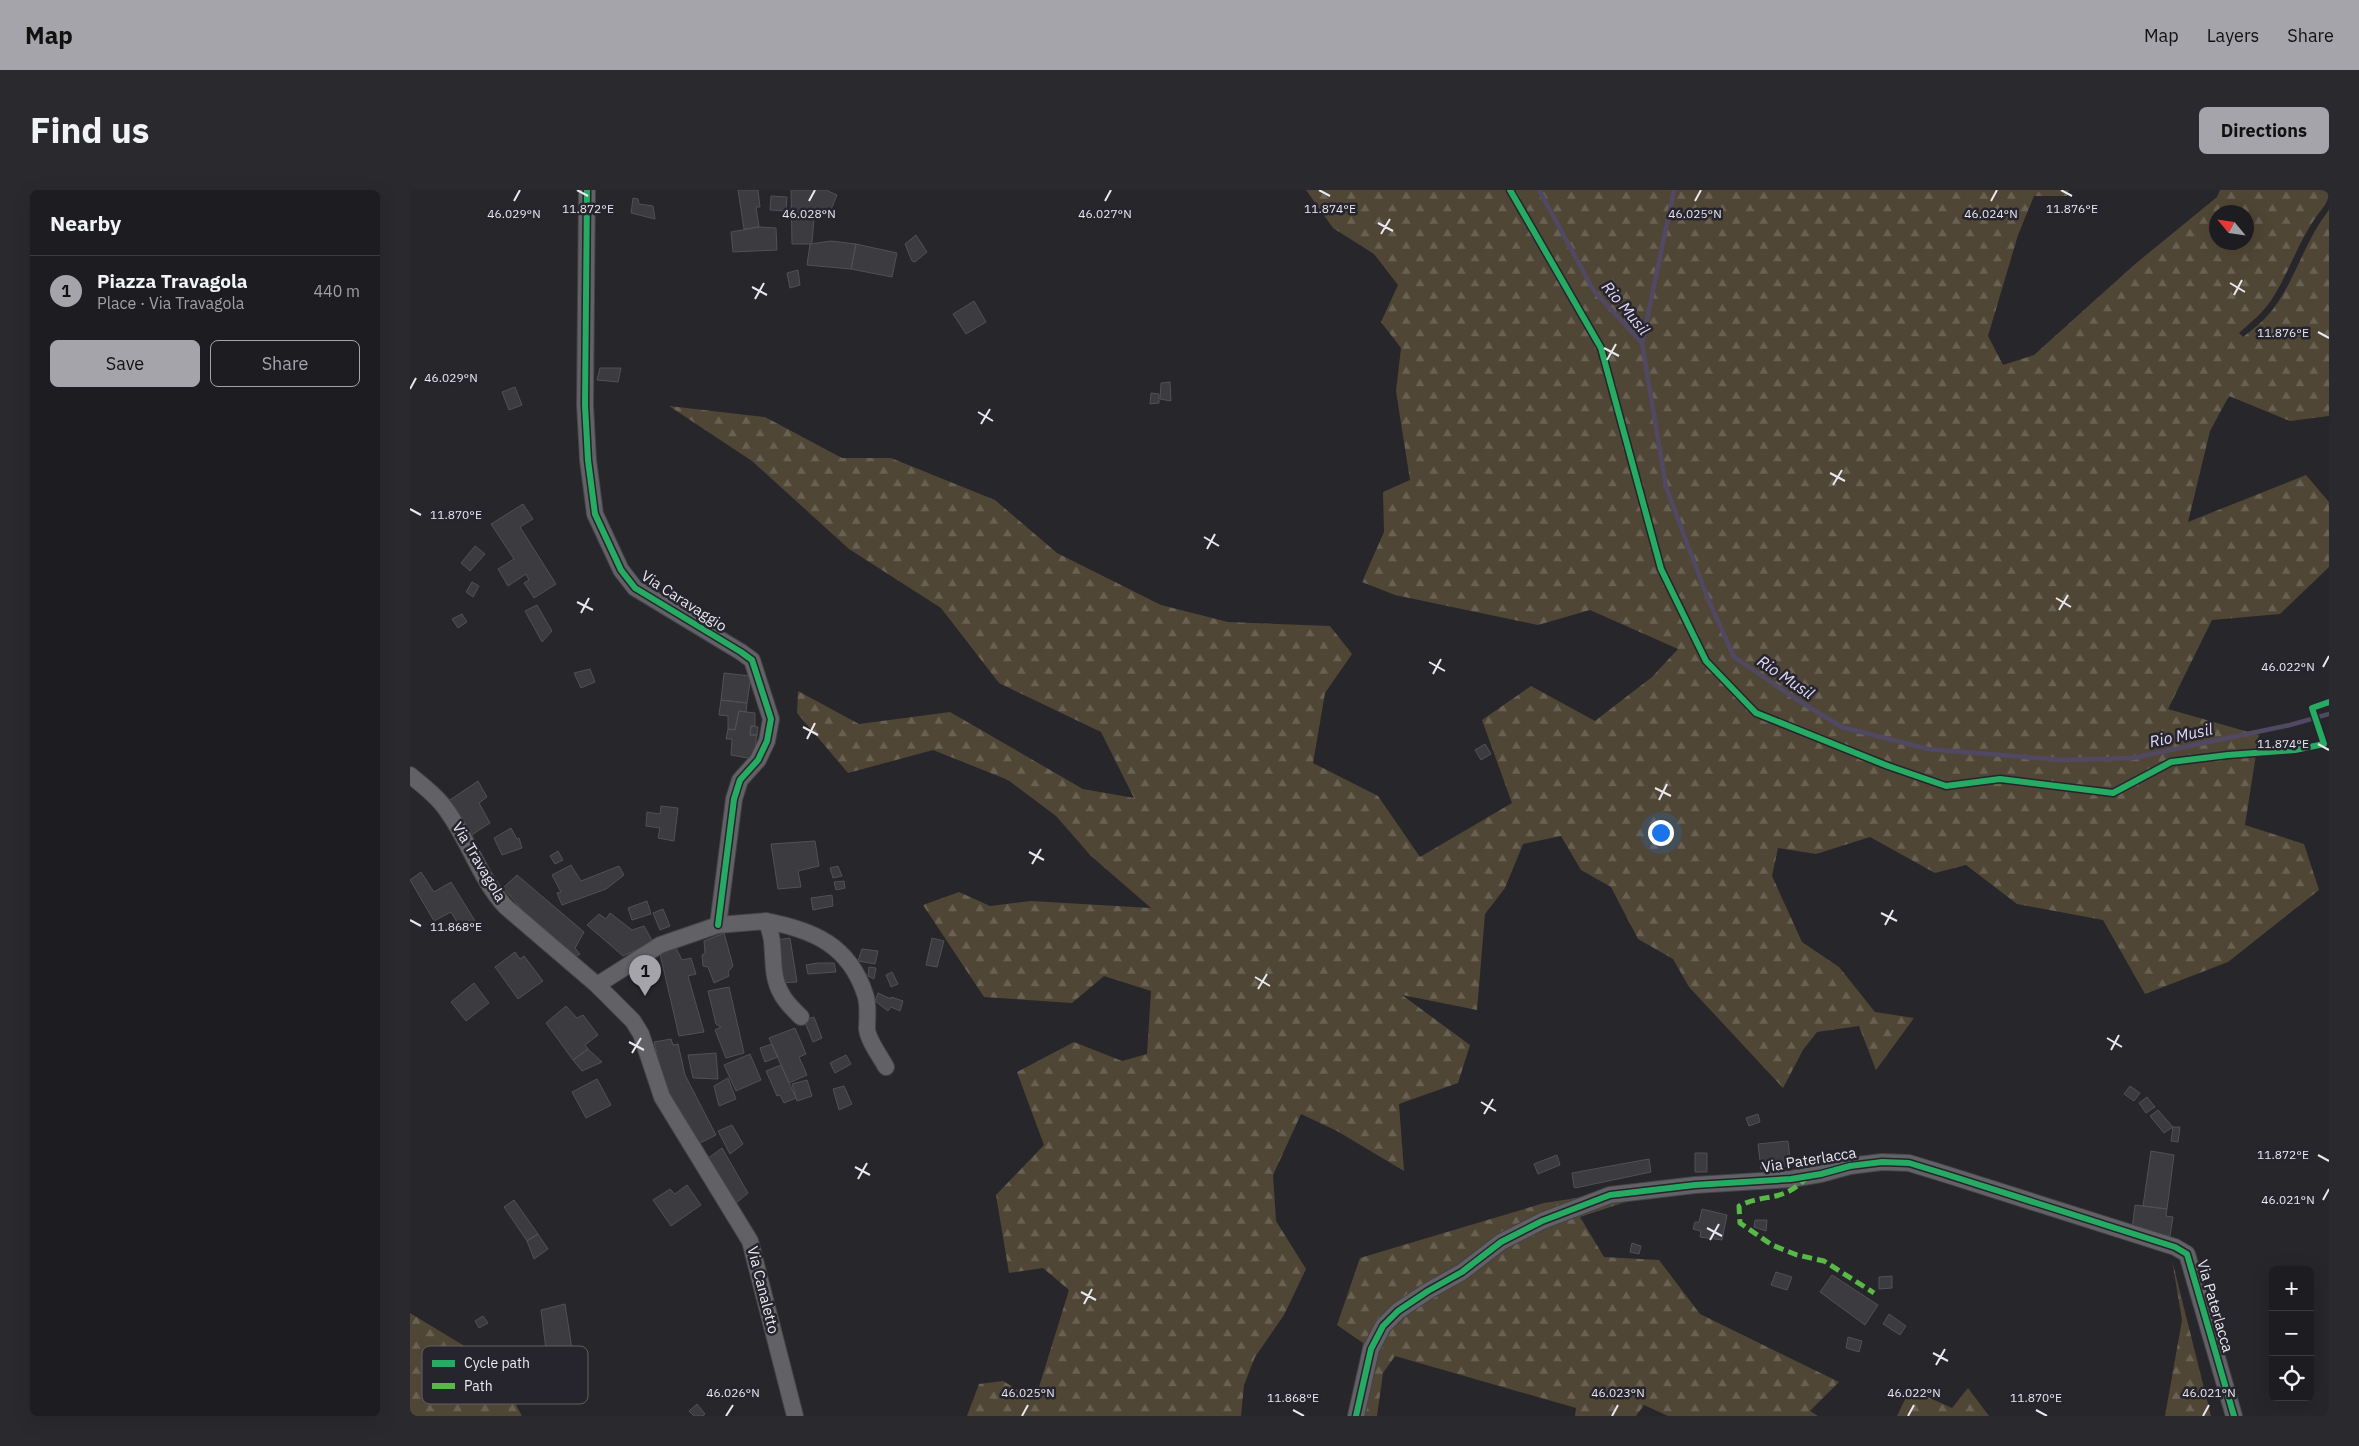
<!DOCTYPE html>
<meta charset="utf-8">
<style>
:root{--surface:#1d1c20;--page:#2a292d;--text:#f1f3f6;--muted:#a0a1a5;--line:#3b3a3e;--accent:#a5a4aa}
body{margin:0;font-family:"IBM Plex Sans",sans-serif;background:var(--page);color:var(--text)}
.controls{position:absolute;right:15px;bottom:15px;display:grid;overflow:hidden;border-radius:8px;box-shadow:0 5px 20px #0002}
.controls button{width:45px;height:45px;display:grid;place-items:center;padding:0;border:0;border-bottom:1px solid var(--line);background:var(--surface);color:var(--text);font:25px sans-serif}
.compass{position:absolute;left:1799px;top:15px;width:45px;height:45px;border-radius:50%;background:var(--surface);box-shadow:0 5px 20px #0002;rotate:299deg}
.you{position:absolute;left:1250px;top:642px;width:18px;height:18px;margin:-12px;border:4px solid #fff;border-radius:50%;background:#1a73e8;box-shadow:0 0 0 8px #1a73e833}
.badge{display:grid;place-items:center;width:32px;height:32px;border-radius:50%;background:var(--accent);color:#111;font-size:16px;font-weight:700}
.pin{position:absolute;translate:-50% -41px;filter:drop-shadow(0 1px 2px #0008)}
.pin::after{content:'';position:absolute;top:26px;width:18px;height:15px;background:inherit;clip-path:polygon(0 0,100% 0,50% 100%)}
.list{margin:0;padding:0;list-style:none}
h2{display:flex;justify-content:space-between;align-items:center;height:65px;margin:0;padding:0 20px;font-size:21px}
h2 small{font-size:16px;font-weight:400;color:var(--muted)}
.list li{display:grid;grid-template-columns:32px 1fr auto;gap:15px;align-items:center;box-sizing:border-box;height:70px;padding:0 20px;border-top:1px solid var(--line)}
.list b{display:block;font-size:19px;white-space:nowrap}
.list p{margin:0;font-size:16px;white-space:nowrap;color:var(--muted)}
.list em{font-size:16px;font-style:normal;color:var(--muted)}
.actions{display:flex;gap:10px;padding:15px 20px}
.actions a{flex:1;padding:11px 0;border:1px solid var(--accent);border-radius:8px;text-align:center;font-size:18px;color:var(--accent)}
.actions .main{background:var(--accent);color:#111}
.icon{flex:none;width:28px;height:28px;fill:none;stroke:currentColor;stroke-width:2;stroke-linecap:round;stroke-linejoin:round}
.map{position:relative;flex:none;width:1919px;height:1226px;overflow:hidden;border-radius:8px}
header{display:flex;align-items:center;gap:30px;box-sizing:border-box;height:70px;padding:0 25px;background:var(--accent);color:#111}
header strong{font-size:24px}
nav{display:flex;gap:28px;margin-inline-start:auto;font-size:18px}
.intro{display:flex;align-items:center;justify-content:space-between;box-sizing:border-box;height:120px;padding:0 30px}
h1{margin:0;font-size:35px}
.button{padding:12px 22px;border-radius:8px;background:var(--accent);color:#111;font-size:18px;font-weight:700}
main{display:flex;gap:30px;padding:0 30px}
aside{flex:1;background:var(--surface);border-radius:8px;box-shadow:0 5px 20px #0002}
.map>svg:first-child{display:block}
.forest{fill:url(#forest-firs);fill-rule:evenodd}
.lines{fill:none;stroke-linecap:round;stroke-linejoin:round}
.stream{stroke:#514963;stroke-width:4.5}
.building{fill:#3c3b40;stroke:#515055}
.minor-casing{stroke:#444347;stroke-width:18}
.minor{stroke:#626165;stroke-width:16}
.quiet{stroke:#58b947;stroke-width:5;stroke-dasharray:10 5;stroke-linecap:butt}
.cycleway-casing{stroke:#26242d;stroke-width:9}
.cycleway{stroke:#26ab63;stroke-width:6}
.ticks{fill:none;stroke:#e9e8ee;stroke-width:2}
.labels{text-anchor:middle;stroke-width:5;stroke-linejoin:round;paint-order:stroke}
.street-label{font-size:15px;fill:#e9e8ee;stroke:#26242d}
.water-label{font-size:16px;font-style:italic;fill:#e1d9fa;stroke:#26242d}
.key{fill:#26242d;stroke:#605f67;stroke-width:1}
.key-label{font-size:14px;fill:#e9e8ee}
.ticks-label{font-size:12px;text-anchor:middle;fill:#e9e8ee;stroke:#26242d;stroke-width:5;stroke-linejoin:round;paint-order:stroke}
</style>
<header>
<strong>Map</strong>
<nav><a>Map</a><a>Layers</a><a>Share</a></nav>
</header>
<div class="intro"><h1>Find us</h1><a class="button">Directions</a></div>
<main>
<aside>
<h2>Nearby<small></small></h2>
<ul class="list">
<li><span class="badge">1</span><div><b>Piazza Travagola</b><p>Place · Via Travagola</p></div><em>440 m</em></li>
</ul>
<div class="actions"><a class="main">Save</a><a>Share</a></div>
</aside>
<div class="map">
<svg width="1919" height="1226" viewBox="0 0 1919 1226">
<defs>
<pattern id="forest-firs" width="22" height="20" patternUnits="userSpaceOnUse" patternTransform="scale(1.25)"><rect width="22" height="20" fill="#504635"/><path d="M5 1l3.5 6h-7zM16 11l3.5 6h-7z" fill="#696153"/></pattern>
</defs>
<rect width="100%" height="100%" fill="#27262b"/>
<path class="forest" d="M896,0H1659L1657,6H1624L1608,45L1578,146L1593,175L1624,165L1724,75L1807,7L1810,0H1919C1919,13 1913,17 1906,27C1888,52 1879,83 1862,109C1853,123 1841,132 1829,143L1833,147C1846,137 1857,128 1866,115C1887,85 1896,49 1919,20V226L1880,231L1819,206L1800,241L1778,332L1896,285L1919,312V377L1870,424L1802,430L1758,519L1849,545L1835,635L1894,654L1909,700L1818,772L1735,804L1693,730L1607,714L1556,675L1525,683L1460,647L1406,664L1368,658L1362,686L1392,752L1429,777L1465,822L1504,828L1466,880L1449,836L1407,842L1393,860L1373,898L1279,797L1263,769L1228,749L1201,697L1171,680L1151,646L1113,654L1095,698L1075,724L1067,820L992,805L1060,855L1048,893L989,914L994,981L927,941L891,924L863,985L866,1031L896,1079L874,1125L845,1167L834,1195L831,1226H557L569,1194L593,1191L625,1210L659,1100L633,1078L599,1083L586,1005L634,955L607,882L664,852L712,871L737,864L741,801L694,786L662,813L574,807L513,715L549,702L580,716L621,711L741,718L681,666L646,626L598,590L523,560L438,583L387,523L388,501L449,534L540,522L673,599L724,608L691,542L589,493L531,418L439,359L342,271L259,216L355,227L432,268H481L585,310L647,363L751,415L818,432L920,436L942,464L915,503L903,573L968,606L1010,667L1102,613L1072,530L1121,496L1185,531L1242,487L1268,459L1180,420L1128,435L985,405L952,392L974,342L973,302L1000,290L986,201L991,158L971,132L988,95L964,64L923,38ZM1806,22H1836V52H1806Z
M1279,991L1170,1027L1194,1067L1249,1070L1290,1124L1429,1192L1400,1221L1408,1226H1258L1234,1215L1226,1226H1165L1166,1218L985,1166L973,1183L967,1226H943L953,1153L927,1135L950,1068L1134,1013Z
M1762,1070L1801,1226H1755L1772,1130Z
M0,1123L84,1174L112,1226H0Z
M1558,1198L1579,1226H1487L1500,1199L1542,1218Z"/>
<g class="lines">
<path class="stream" d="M1129,0L1184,101L1232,153L1256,297L1298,409L1324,467L1389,511L1432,537L1518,559L1652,570L1723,568L1880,535L1919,524
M1232,153L1264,0"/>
</g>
<path class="building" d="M328,0H348L350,17H346L349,37L334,39Z
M381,0H416L427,5L420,22H415L405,18L402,52L400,54H382Z
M361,6L377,7L376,21L360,20Z
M223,8L228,9L229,14L243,16L245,29L221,23Z
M349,37L366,38L367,60L323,62L321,42Z
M506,45L517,62L505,72L502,71L495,54Z
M421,51L446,54L441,79L397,75L400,54Z
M446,54L487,63L482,87L441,79Z
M388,80L390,95L380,98L377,83Z
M564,111L576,132L556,144L543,124Z
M190,178H211L208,192L187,190Z
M760,192L761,211L750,209L751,193Z
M105,197L112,215L99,220L92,202Z
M741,203L749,204V213L740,214Z
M113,314L123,329L110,337L146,394L124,408L114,393L119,390L116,384L98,396L88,379L104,369L81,334Z
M65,356L75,364L60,381L51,373Z
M62,392L69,396L63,407L56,402Z
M127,415L142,441L132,452L115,421Z
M52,424L57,432L48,438L42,429Z
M180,479L185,492L171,498L164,483Z
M314,483L341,486L337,513L311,510Z
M311,510L337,513L336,522L329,521L325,540L318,539V526L309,525Z
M329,521L345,523V536H341L340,545H347L343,569L321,565L322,549H316L318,539L325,540Z
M341,536L348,537L347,545H340Z
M1075,554L1081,564L1071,570L1065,560Z
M68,591L77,607L69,613L80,633L60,646L37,612Z
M251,616L268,618L264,651L248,648L250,638L236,636L237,622L250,624Z
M101,638L107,649L109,648L112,658L92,665L84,648Z
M405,651L409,676L388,681L391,697L368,699L361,654Z
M148,661L153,670L145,674L140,666Z
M161,675L171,691L209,676L214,685L196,699L152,715L147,703L151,702L142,685Z
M428,676L432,686L423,688L420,678Z
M11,682L24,702L41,692L65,731L50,737L41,722L24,731L0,690Z
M107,685L174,742L165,758L170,764L164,768L115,723L93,698Z
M434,691L435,698L426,700L424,692Z
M422,705L423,716L403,720L401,708Z
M237,711L241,724L222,730L218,718Z
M253,719L260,736L250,740L243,723Z
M200,723L222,740L234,736L243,752L213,766L177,735L189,724L196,729Z
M314,743L323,776L318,782L319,786L304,793L298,777L293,776L292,765L295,763L294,751Z
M380,748L387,792L369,793L366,750Z
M522,748L534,751L527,777L516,775Z
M266,758L272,770L281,768L286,784L278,786L294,842L269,846L250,764Z
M452,759L468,761L465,774L448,771Z
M105,762L110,769L114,766L133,791L108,809L85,777Z
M408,773H424L426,782L398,784L396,775Z
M459,777L466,778L464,789L458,786Z
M482,782L488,794L481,797L476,785Z
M64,793L79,813L56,831L41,812Z
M319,797L334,863L316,868L305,840L311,837L306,834L298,801Z
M468,803L481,809V807L493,811L490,821L481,817L478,821L465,811Z
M156,816L167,828L173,825L188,845L175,855L178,859L163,870L136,833Z
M404,827L412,848L403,852L394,830Z
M385,838L396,864L389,867L397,885L379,893L359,848Z
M261,849L263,855L268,854L275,885L306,945L286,955L254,894L244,852Z
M362,854L368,867L355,872L350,858Z
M178,859L192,872L172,881L163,870Z
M306,863L308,889L283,888L278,865Z
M340,864L351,890L326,901L314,875Z
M436,865L441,874L425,883L420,873Z
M371,875L386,908L374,913L370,905L367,906L356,881Z
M318,888L326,909L309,916L304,896Z
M187,889L201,915L176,928L162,902Z
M397,890L402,906L387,911L382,894Z
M434,896L442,914L429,920L423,899Z
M1720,896L1730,903L1724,911L1714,904Z
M1737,907L1745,917L1736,923L1729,913Z
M1748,920L1763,937L1754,943L1740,926Z
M1348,924L1350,932L1339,936L1336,928Z
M322,935L333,954L320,964L308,941Z
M1763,937H1770L1768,952L1761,951Z
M1378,951L1381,976L1351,979L1348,954Z
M312,958L338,1003L325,1014L297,969Z
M1741,961L1764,965L1757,1019L1733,1016Z
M1285,963H1297V982H1285Z
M1147,965L1150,975L1128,984L1124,974Z
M1239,969L1241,982L1165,998L1164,997L1162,983Z
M277,995L291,1015L261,1036L243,1010L260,999L265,1004Z
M104,1010L128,1044L117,1051L94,1017Z
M1725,1015L1757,1019L1756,1026L1763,1027L1760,1046L1722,1039Z
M1292,1019L1317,1025L1312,1050L1290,1047L1291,1041L1283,1039L1285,1032H1289Z
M1345,1030H1357L1356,1041L1344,1037Z
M128,1044L138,1059L124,1069L117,1051Z
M1222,1053L1231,1056L1229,1064L1220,1062Z
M1366,1082L1382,1087L1377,1100L1361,1095Z
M1422,1085L1468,1115L1455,1135L1410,1102Z
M1482,1086V1098L1469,1099V1087Z
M155,1114L164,1172L137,1178L133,1160H136L131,1120Z
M1479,1124L1496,1136L1490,1145L1473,1134Z
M73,1126L78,1133L69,1138L65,1131Z
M1438,1147L1452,1151L1449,1162L1436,1158Z
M287,1214L295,1224L293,1226H284L279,1221Z"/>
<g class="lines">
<defs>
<path id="minor" d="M177,0L175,215L178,270L185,324L211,380L225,398L331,462L342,470L361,529L357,551L348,570L330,590L324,609L308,735
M0,585C11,594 23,603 32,614C58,646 68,687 96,717L187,795L223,831L231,844L252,907L340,1051L385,1226
M356,731C403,740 439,755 455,804C459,815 457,827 457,839C458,850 470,866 476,877
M187,795L250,755L308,735L356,731C368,754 358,781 371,803C375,812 384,820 391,827
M946,1226L961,1159L973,1136L988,1121L1018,1101L1052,1082L1091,1052L1132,1031L1200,1005L1285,995L1381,989L1411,984L1440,976L1472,972L1499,973L1535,984L1765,1057L1777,1064L1824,1226"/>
</defs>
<use href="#minor" class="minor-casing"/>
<use href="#minor" class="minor"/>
<path class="quiet" d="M1398,986C1372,1014 1357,1002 1329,1016L1330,1033L1362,1055L1387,1065L1414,1071L1464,1103"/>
<defs>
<path id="cycleway" d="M177,0L175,215L178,270L185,324L211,380L225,398L331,462L342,470L361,529L357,551L348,570L330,590L324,609L308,735
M1100,0L1191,158L1251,379L1296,471L1346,523L1478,576L1536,596L1590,589L1703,603L1761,572L1818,565L1885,560L1914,554L1902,518L1919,512
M946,1226L961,1159L973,1136L988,1121L1018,1101L1052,1082L1091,1052L1132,1031L1200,1005L1285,995L1381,989L1411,984L1440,976L1472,972L1499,973L1535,984L1765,1057L1777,1064L1824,1226"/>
</defs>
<use href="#cycleway" class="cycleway-casing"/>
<use href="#cycleway" class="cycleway"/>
</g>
<path class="ticks" d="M167,0L178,6M909,0L920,6M1651,0L1662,6M104,11L110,0M399,11L405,0M695,11L701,0M1285,11L1291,0M1581,11L1587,0M968,33L983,41M971,44L980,29M1820,93L1835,102M342,97L357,105M1824,105L1832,90M345,109L354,93M1908,142L1919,148M1194,158L1209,166M1197,170L1206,154M0,199L6,188M568,222L583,231M571,234L580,219M1420,283L1435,291M1423,295L1432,280M0,319L11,325M794,347L809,356M797,359L805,344M1646,408L1661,417M167,412L183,420M1649,420L1658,405M171,423L179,408M1019,472L1035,481M1913,477L1919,466M1023,484L1031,469M393,537L408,545M397,549L405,533M1908,554L1919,560M1245,598L1261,606M1249,610L1257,594M619,662L634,670M622,674L631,659M1471,723L1487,731M0,730L11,736M1475,735L1483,720M845,787L860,796M848,799L857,784M1697,848L1712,857M219,852L234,860M1701,860L1709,845M222,863L231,848M1071,912L1086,921M1074,924L1083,909M1908,965L1919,971M445,977L460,985M448,989L457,973M1913,1010L1919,999M1297,1038L1312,1046M1300,1050L1309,1034M671,1102L686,1110M674,1114L682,1099M1523,1163L1538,1171M1526,1175L1535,1159M883,1220L894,1226M1626,1220L1637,1226M316,1226L323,1215M612,1226L618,1215M1202,1226L1208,1215M1498,1226L1504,1215M1793,1226L1799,1215"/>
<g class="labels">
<g class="street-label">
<text transform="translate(274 411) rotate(33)" y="5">Via Caravaggio</text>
<text transform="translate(69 672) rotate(59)" y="5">Via Travagola</text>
<text transform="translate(1399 970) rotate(-9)" y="5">Via Paterlacca</text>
<text transform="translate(353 1100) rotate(76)" y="5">Via Canaletto</text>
<text transform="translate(1805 1116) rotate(74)" y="5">Via Paterlacca</text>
</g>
<g class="water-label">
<text transform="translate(1216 118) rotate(50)" y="6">Rio Musil</text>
<text transform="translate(1376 487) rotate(34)" y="6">Rio Musil</text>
<text transform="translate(1771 545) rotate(-12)" y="6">Rio Musil</text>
</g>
</g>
<rect x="12" y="1156" width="166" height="58" rx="8" class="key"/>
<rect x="22" y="1170" width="23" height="7" fill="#26ab63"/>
<rect x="22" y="1193" width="23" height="6" fill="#58b947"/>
<g class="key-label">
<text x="54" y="1178">Cycle path</text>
<text x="54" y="1201">Path</text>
</g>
<g class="ticks-label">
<text x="178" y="23">11.872°E</text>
<text x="920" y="23">11.874°E</text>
<text x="1662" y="23">11.876°E</text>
<text x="104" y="28">46.029°N</text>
<text x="399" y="28">46.028°N</text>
<text x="695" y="28">46.027°N</text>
<text x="1285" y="28">46.025°N</text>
<text x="1581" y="28">46.024°N</text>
<text x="1873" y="147">11.876°E</text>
<text x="41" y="192">46.029°N</text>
<text x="46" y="329">11.870°E</text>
<text x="1878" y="481">46.022°N</text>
<text x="1873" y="558">11.874°E</text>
<text x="46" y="741">11.868°E</text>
<text x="1873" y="969">11.872°E</text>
<text x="1878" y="1014">46.021°N</text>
<text x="323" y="1207">46.026°N</text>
<text x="618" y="1207">46.025°N</text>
<text x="1208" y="1207">46.023°N</text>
<text x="1504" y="1207">46.022°N</text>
<text x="1799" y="1207">46.021°N</text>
<text x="883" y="1212">11.868°E</text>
<text x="1626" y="1212">11.870°E</text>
</g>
</svg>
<div class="controls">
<button>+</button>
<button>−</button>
<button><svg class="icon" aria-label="locate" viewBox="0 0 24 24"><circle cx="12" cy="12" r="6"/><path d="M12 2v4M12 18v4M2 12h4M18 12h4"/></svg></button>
</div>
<svg class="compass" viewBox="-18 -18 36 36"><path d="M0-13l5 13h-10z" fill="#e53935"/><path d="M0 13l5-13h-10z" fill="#a0a1a5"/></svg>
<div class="you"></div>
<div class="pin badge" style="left:235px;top:806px">1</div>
</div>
</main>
